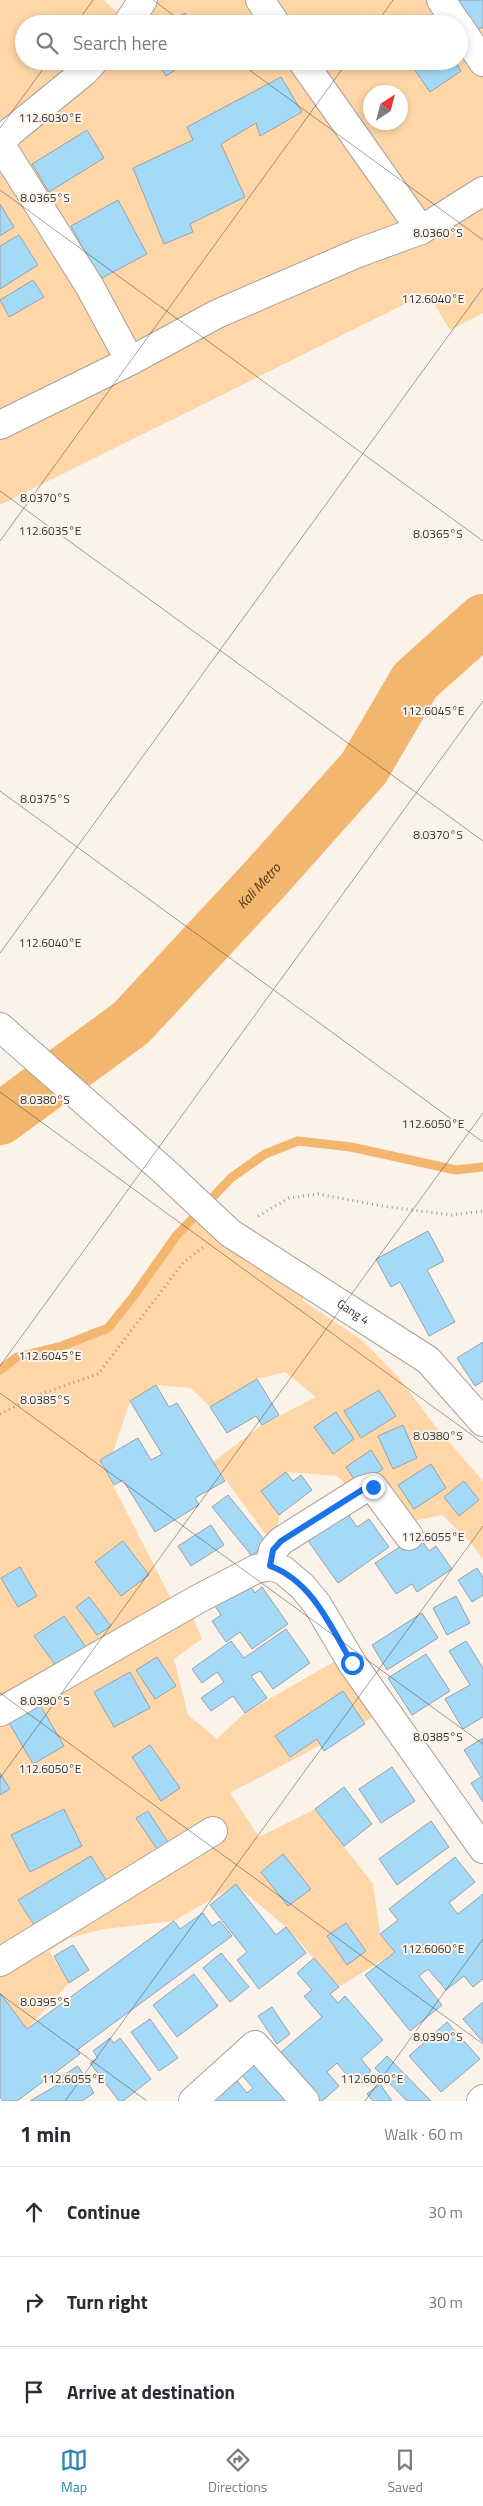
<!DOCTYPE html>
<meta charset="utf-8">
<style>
:root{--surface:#fff;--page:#f2f2f3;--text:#2b2b33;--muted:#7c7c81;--line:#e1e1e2;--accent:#2b86b3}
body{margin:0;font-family:"Titillium Web",sans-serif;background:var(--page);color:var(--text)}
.compass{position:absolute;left:363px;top:85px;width:45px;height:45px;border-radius:50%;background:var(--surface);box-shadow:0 2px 8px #0003;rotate:36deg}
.stop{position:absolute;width:15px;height:15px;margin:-11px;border:4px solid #1a73e8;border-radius:50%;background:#fff}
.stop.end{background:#1a73e8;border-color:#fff;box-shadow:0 1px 5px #0008}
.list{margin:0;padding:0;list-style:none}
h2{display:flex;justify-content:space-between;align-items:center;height:65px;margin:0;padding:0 20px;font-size:21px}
h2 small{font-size:16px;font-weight:400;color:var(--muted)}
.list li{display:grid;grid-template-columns:32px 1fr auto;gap:15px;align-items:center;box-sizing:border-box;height:90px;padding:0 20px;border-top:1px solid var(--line)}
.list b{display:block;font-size:19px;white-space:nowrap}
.list em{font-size:16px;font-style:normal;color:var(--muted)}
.icon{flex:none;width:28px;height:28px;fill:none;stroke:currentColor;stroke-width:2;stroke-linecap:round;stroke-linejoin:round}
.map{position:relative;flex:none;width:483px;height:2101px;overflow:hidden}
.search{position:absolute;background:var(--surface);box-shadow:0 2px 8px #0003;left:15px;right:15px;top:15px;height:55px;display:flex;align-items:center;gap:12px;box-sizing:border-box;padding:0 18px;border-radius:28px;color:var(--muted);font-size:19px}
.sheet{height:335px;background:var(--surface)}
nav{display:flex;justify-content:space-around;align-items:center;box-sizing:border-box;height:70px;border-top:1px solid var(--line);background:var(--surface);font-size:14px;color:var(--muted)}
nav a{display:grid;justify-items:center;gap:2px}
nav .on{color:var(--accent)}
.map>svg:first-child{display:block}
.green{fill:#fed6a8;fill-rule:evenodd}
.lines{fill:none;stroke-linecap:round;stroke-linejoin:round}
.stream{stroke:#f3b66e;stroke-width:9}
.river{stroke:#f3b66e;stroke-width:52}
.building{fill:#a5d9f8;stroke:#97a2a9}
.minor-casing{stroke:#a9a198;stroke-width:30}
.path{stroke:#a19b94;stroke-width:3;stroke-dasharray:1 4;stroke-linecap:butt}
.minor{stroke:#fff;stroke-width:28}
.route{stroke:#1a73e8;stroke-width:6}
.ticks{fill:none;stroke:#373430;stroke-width:1;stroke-opacity:0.45}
.labels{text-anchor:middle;stroke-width:4;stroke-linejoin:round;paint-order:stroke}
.street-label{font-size:12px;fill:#373430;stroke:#fbf2e9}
.water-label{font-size:14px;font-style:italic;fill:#4e3515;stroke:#fbf2e9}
.ticks-label{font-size:12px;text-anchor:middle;fill:#373430;stroke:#fbf2e9;stroke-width:4;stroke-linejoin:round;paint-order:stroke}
</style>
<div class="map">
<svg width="483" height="2101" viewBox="0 0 483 2101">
<rect width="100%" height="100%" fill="#fbf2e9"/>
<path class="green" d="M0,0H104L125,20L136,0H483V313L450,330L427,293L0,505ZM24,24H459V61H24ZM370,92H400V122H370Z
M204,1209L308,1293L302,1300L362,1340L400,1379L435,1426L483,1481V1559L470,1542L442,1515L396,1525L363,1503L337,1476L287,1472L274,1546L213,1462L262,1425L316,1397L285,1372L257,1379L210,1407L191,1388L156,1385L130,1401L113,1452L100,1460L182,1620L188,1605L202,1639L174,1659L188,1715L217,1739L245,1713L344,1656L381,1713L230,1793L259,1837L315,1809L373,1884L380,1934L395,1952L339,1987L286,1927L236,1885L174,1921L104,1929L69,1938L49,1951L69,1983L27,2029L0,1992V1370L17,1357L62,1346L108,1328L133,1297L176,1236Z"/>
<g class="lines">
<path class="stream" d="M0,1370L17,1357L62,1346L108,1328L133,1297L176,1236L231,1178L265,1154L298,1141L351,1147L456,1170L483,1167"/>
<path class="river" id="s1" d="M0,1119L131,1023L265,879L364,768L415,681L483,620"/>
</g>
<path class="building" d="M454,0H483V29L482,27L474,31Z
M185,13L192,24H169Z
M157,61H189L166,76Z
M419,61H455L461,71L430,92L412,66Z
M281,77L302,112L260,136L256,123L221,144L245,197L190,224L193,232L164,244L133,168L193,140L187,127Z
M87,130L104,158L49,192L32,164Z
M118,200L147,254L100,279L71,226Z
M0,204L14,227L0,236Z
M19,235L38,265L0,289V246Z
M33,280L44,297L9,317L0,300Z
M428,1231L444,1261L427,1270L455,1322L429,1336L400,1282L391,1287L376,1259Z
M483,1342V1381L475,1386L457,1358Z
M257,1379L279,1415L262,1425L256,1416L227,1433L210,1407Z
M156,1385L169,1407L177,1403L225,1481L195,1498L199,1505L155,1532L123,1480L114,1485L100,1460L138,1438L151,1460L162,1454L130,1401Z
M379,1390L396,1416L361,1438L344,1411Z
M336,1412L354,1439L333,1454L314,1427Z
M403,1425L417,1458L393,1469L378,1436Z
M371,1450L383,1469L358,1485L346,1467Z
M431,1464L446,1488L414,1509L398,1485Z
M286,1472L293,1481L301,1475L312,1490L279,1515L261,1491Z
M464,1481L479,1500L459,1516L444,1497Z
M228,1495L267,1543L252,1556L212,1507Z
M343,1507L357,1527L369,1519L389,1547L338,1583L304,1535Z
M211,1525L224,1545L191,1566L178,1546Z
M418,1535L429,1551L436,1546L452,1569L417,1592L412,1584L396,1594L375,1563Z
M123,1541L149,1575L121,1596L95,1562Z
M20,1567L37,1596L18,1607L1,1578Z
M477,1568L483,1577V1595L472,1602L458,1580Z
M246,1580L255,1593L262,1587L288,1624L252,1649L240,1632L226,1642L212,1621L221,1615L213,1603Z
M456,1596L470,1623L447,1635L433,1608Z
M89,1597L111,1626L97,1635L76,1607Z
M422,1613L438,1638L387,1670L372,1645Z
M64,1616L88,1650L59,1670L34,1636Z
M286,1629L310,1663L273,1689L260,1671L251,1676L267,1698L245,1713L233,1696L211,1711L201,1698L224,1682L217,1672L202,1683L192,1669L231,1641L244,1658Z
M466,1641L483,1668V1717L463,1729L445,1699L470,1685L449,1651Z
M426,1654L450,1691L412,1715L388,1678Z
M157,1657L176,1686L155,1699L136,1670Z
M130,1672L150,1708L114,1727L94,1692Z
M343,1691L365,1724L324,1751L317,1739L290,1757L275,1736Z
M39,1703L64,1746L33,1764L8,1721Z
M483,1738V1802L471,1783L481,1777L464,1750Z
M150,1745L180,1788L161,1801L132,1757Z
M392,1767L415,1801L381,1823L359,1789Z
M0,1773L10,1789L0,1795Z
M344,1787L372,1824L344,1846L315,1809Z
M64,1809L82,1846L30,1872L11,1835Z
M148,1811L170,1845L159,1852L136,1818Z
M431,1821L449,1847L397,1885L379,1859Z
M283,1854L311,1889L288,1906L261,1872Z
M91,1856L108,1883L36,1928L18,1900Z
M455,1857L475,1882L449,1903L458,1914L483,1894V1979L473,1987L464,1976L446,1990L428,1969L419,1976L442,2005L410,2031L365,1975L395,1952L380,1934L398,1920L389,1909Z
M236,1884L276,1935L286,1927L306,1953L259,1989L237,1960L247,1952L210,1905Z
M203,1913L212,1926L220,1921L232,1936L77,2050L80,2054L17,2101H3L0,2097V1993L27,2029L174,1921L180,1929Z
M346,1923L366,1951L347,1965L327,1936Z
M73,1945L89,1970L69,1983L54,1956Z
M221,1953L249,1987L230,2002L203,1968Z
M314,1958L339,1987L330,1994L338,2003L345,1996L383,2040L361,2059L371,2071L355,2085L337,2063L327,2072L339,2086L322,2101H313L275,2057L322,2017L304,1996L312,1990L297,1973Z
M194,1974L218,2006L177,2037L153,2005Z
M483,2002V2042L463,2019Z
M272,2007L290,2034L277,2044L258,2016Z
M150,2019L178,2058L159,2071L131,2032Z
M447,2022L480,2059L441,2092L409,2056Z
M110,2038L114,2043L120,2038L151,2079L123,2101H119L90,2063L98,2058L93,2051Z
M387,2056L431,2101H407L375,2068Z
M254,2059L300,2101H214L210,2097L234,2077L247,2093L253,2088L239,2072Z
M78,2066L94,2093L82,2101H30L57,2085L54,2081Z
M380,2084L392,2101H373L367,2094Z"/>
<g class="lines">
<defs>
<g id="minor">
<path d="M260,0L276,24"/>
<path d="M441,0L457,24"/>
<path d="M127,24L143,0"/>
<path d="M459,26L483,62"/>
<path d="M94,61L84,72L9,133L3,141L4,150L90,287L130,361"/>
<path d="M302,61L421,230"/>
<path d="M0,425L130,361L217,314L358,253L421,230L483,191"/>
<path id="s2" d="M0,1027L164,1171L230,1233L428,1360L483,1422"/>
<path d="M270,1566L273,1550L281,1541L362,1490L373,1487L409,1536"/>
<path d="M0,1712L198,1599L256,1569L270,1566L283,1570L302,1586L317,1604L352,1663L483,1849"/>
<path d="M0,1962L213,1831"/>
<path d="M193,2101L255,2045L305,2101"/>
<path d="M481,2101L483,2099"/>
</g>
</defs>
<use href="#minor" class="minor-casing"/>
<path class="path" d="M258,1216L289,1198L318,1194L382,1206L452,1215L483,1211
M0,1414L41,1394L98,1374L183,1263L203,1247"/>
<use href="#minor" class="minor"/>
</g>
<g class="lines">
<path class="route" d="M352,1663C331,1627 312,1581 270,1566L273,1550L281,1541L362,1490L373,1487"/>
</g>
<path class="ticks" d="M153,0L185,24M76,24L93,0M376,24L393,0M237,61L483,240M0,128L49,61M0,190L483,541M0,491L483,841M0,541L348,61M0,791L483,1142M0,953L483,288M0,1092L483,1443M0,1366L483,701M0,1393L483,1744M0,1693L483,2044M0,1778L483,1113M0,1994L147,2101M65,2101L483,1526M365,2101L483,1939"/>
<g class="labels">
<g class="street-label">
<text dy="4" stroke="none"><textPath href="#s2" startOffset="455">Gang 4</textPath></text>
</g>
<g class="water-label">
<text dy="5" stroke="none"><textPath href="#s1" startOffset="350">Kali Metro</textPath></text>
</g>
</g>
<g class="ticks-label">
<text x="50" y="122">112.6030°E</text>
<text x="45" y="202">8.0365°S</text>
<text x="438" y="237">8.0360°S</text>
<text x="433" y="303">112.6040°E</text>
<text x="45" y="502">8.0370°S</text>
<text x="50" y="535">112.6035°E</text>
<text x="438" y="538">8.0365°S</text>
<text x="433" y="715">112.6045°E</text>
<text x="45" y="803">8.0375°S</text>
<text x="438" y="839">8.0370°S</text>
<text x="50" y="947">112.6040°E</text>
<text x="45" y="1104">8.0380°S</text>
<text x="433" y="1128">112.6050°E</text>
<text x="50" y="1360">112.6045°E</text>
<text x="45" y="1404">8.0385°S</text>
<text x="438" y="1440">8.0380°S</text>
<text x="433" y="1541">112.6055°E</text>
<text x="45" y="1705">8.0390°S</text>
<text x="438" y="1741">8.0385°S</text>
<text x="50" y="1773">112.6050°E</text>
<text x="433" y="1953">112.6060°E</text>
<text x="45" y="2006">8.0395°S</text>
<text x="438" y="2041">8.0390°S</text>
<text x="73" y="2083">112.6055°E</text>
<text x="372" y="2083">112.6060°E</text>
</g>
</svg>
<svg class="compass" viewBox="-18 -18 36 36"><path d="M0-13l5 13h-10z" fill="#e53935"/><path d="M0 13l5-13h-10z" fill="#7c7c81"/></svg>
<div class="stop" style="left:352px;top:1663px"></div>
<div class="stop end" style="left:373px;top:1487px"></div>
<div class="search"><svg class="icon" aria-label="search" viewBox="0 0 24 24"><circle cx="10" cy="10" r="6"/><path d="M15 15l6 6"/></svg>Search here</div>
</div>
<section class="sheet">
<h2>1 min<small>Walk · 60 m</small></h2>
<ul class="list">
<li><svg class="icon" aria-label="ahead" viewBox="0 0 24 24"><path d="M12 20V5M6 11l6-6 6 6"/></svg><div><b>Continue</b></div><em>30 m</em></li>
<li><svg class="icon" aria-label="right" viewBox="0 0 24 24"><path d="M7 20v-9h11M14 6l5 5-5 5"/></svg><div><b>Turn right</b></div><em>30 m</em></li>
<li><svg class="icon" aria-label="arrive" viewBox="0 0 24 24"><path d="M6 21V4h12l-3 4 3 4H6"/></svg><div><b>Arrive at destination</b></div></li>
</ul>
</section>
<nav>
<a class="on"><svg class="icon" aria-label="map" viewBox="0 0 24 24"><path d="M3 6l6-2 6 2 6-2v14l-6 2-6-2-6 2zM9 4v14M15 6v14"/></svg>Map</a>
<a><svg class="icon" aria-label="directions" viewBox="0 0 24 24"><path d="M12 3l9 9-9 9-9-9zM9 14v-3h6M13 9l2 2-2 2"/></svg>Directions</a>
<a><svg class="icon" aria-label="saved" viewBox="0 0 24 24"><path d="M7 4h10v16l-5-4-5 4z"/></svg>Saved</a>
</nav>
